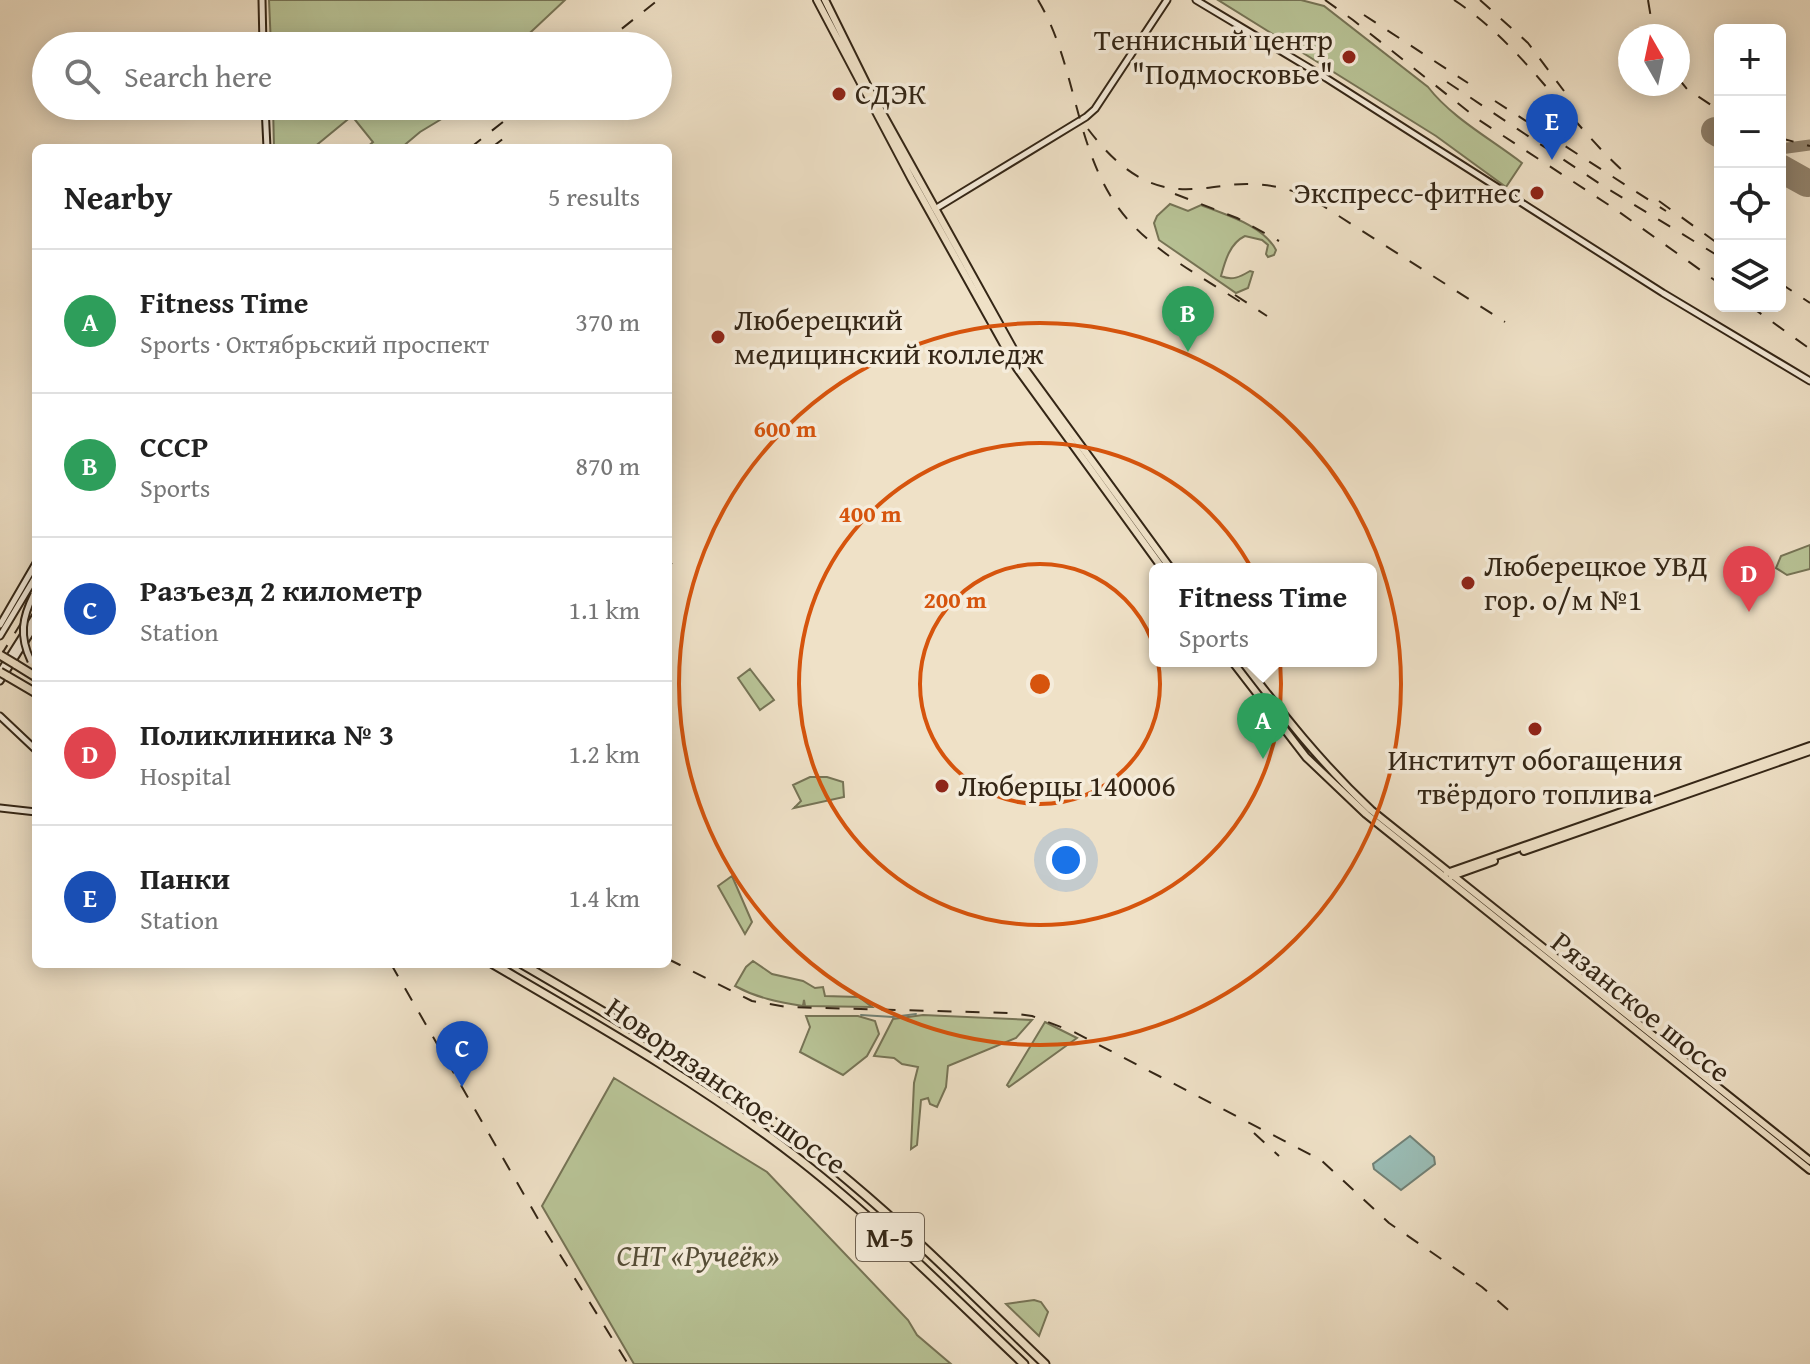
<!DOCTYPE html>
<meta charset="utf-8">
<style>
:root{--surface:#fff;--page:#f6f6f6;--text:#222;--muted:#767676;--line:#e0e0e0;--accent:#8f2418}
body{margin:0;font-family:"Gentium Book Plus",serif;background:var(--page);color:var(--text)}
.controls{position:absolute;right:24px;top:24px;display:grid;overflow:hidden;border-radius:12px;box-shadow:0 4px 20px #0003}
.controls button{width:72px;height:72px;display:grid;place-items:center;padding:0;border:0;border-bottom:2px solid var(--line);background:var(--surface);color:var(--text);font:40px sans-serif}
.compass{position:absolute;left:1618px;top:24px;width:72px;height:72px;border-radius:50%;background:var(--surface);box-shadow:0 4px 20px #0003;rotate:351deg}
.you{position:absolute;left:1066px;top:860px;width:28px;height:28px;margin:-20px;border:6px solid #fff;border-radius:50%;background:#1a73e8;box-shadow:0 0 0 12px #1a73e833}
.badge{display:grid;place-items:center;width:52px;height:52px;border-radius:50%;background:var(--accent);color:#fff;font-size:26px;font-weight:700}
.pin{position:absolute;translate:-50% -66px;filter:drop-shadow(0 2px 4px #0008)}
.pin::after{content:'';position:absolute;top:42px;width:28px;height:24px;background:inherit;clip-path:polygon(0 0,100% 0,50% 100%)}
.popup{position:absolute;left:1149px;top:563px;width:228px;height:104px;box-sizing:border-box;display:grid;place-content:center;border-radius:12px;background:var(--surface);filter:drop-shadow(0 2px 6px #0005);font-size:26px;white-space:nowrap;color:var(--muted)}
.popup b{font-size:30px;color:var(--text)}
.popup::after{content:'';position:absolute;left:50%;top:100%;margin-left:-16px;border:16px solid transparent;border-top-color:var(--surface)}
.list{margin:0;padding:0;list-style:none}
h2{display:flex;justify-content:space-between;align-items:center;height:104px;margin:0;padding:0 32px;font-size:34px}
h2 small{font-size:26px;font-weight:400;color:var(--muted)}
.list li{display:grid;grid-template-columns:52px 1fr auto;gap:24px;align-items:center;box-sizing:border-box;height:144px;padding:0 32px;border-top:2px solid var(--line)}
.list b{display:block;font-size:30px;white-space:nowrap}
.list p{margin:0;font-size:26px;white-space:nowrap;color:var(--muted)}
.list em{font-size:26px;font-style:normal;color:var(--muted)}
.icon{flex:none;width:44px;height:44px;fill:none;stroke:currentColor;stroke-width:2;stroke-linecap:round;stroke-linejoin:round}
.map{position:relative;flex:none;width:1810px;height:1364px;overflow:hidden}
.search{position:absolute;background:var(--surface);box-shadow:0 4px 20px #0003;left:32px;top:32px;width:640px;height:88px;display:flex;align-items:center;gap:20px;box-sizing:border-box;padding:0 28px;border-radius:44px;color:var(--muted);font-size:30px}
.panel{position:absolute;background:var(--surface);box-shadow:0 4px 20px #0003;left:32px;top:144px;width:640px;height:824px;border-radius:12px}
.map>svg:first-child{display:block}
.green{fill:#b8c396;stroke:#767456;stroke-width:2}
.water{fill:#9abdb6;stroke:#718176;stroke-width:2}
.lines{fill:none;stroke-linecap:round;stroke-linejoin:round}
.stream{stroke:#718176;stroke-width:2}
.taxiway{stroke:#92846e;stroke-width:11}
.runway{stroke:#92846e;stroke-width:28}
.secondary-casing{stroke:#342616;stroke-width:9}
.primary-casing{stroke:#342616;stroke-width:10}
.highway-casing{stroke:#342616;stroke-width:11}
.secondary{stroke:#f5ecdb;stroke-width:5}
.primary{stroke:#efe1c7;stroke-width:6}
.highway{stroke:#efe1c7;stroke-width:7}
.rail{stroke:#342616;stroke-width:2;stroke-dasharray:14 14;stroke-linecap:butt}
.secondary-bridge-casing{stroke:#342616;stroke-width:9;stroke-linecap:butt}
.highway-bridge-casing{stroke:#342616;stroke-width:11;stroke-linecap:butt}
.secondary-bridge{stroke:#f5ecdb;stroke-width:5}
.highway-bridge{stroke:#efe1c7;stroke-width:7}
.ring{fill:none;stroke:#d6540d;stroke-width:4}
.poi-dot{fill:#8f2418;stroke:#f5ecdb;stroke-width:3}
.labels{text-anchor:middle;stroke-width:7;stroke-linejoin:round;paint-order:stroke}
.shield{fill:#f5ecdb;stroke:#6e6151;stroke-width:2}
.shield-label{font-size:28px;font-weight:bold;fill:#342616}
.poi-label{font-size:30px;fill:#342616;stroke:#f5ecdb;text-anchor:start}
.street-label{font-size:30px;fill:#342616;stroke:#f5ecdb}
.park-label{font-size:30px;font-style:italic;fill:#554d36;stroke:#f5ecdb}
.centre{fill:#d6540d;stroke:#f5ecdb;stroke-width:4}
.ring-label{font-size:24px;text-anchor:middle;font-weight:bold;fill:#d6540d;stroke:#f5ecdb;stroke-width:7;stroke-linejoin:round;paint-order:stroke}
</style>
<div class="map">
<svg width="1810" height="1364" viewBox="0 0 1810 1364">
<rect width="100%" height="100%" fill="#efe1c7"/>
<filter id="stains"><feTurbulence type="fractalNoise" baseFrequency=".0025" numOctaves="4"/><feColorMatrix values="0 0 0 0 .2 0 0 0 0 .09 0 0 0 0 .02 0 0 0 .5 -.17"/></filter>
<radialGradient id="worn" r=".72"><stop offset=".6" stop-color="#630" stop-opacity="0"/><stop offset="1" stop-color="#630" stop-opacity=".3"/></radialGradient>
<path class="green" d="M269,0H565L516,46H271Z
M1218,0H1301L1324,6L1428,87C1452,118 1491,139 1522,163L1506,187L1436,136Z
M273,106H463L420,132L401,148H366L373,142L352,116L313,148H274Z
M1170,204L1188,211L1201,205C1226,215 1263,225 1276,250L1274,255L1268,257L1266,254L1268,245L1262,240L1245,236C1230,243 1225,261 1221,276C1232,281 1240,277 1250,271L1253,272L1248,288L1236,293L1159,240L1154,223L1157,216Z
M1810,545V569L1787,575L1776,568L1781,556Z
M750,669L774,700L760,710L738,678Z
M810,777H827L843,782L844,797L794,808L801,801L793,785Z
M732,876L752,922L745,934L718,886Z
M753,961L772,974L803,981L815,988L823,987L825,996L859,997L872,1007L805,1006L804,1000L803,1006C778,1002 757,998 735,986L746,967Z
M923,1015L1032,1020L1016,1038L948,1066L946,1087L937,1107L930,1104L928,1098L921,1100L917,1145L911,1149L914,1083L918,1067L902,1064L894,1058L874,1056L893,1019Z
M806,1016H858L875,1021L879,1034L867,1056L843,1075L800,1052L810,1027Z
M1045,1022L1077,1038L1009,1087L1007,1085Z
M614,1078L767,1172L908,1320L917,1335L951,1364H634L542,1206Z
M1034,1300L1041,1302L1048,1312L1039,1336L1006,1304Z"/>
<path class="water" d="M1410,1136L1434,1157L1435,1164L1401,1190L1374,1169L1373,1164Z"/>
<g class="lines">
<path class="stream" d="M861,1015L893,1017L916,1014"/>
<path class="taxiway" d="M1780,149L1810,145
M1807,183L1810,185"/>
<path class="runway" d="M1715,131L1720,134
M1780,168L1807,183"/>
<defs>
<path id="secondary" d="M262,0L263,46
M1196,0L1326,78L1663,293L1810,381
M265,106L267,148
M935,209L1086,117L1095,109L1167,0
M0,625L36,563
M0,636L36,576
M0,672L36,615
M0,681L36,624
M0,716L36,750
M0,808L36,812"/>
<path id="primary" d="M817,0L911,178L1017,368L1163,569
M825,0L871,93L1022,365L1171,569
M1232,661L1306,757L1366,814L1810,1170
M1242,661C1284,716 1321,763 1371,810L1810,1161
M1524,851L1810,751
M1447,873L1810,746
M1452,876L1494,861"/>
<path id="highway" d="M15,664L36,677
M7,676L36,693
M493,964C596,1024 705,1086 800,1160C879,1222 951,1295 1024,1364
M522,964C635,1030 750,1096 850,1182C918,1239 981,1303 1045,1364"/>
</defs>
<use href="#secondary" class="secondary-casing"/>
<use href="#primary" class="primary-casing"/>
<use href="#highway" class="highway-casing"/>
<use href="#secondary" class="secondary"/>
<use href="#primary" class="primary"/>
<use href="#highway" class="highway"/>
<path class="rail" d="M1038,0C1074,60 1074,135 1110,195C1138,244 1196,273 1242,303
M1325,0L1353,20L1479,120L1615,209L1720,284
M1454,0C1525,46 1569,125 1631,178
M1480,0L1528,43L1564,91
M1648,0L1654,36
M1364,15L1468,83
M600,46L658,0
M1678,78L1687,89L1720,111
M1447,82L1600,184L1720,257
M1495,101L1666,211
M1088,129C1110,158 1139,187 1179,189C1196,190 1213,187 1229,185C1257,182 1283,186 1309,197L1505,322
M1780,138L1810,146
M470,148L523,106
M491,148L508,135
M1175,194L1237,218L1279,241
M1659,201L1720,245
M1780,283L1810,303
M1235,295L1267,316
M1750,306L1810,349
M668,566L672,563
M0,657L36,599
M668,959L752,1001L787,1007L1010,1013L1032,1016L1074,1032L1321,1160L1389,1223L1482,1287L1514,1315
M391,964L541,1224L628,1364
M1254,1133L1279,1156"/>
<defs>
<path id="secondary-bridge" d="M31,661C19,636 22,618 34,594"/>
<path id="highway-bridge" d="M0,655L15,664
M0,672L7,676"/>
</defs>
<use href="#secondary-bridge" class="secondary-bridge-casing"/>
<use href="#highway-bridge" class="highway-bridge-casing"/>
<use href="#secondary-bridge" class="secondary-bridge"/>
<use href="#highway-bridge" class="highway-bridge"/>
</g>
<g class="ring">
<circle cx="1040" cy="684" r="120"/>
<circle cx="1040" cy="684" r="241"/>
<circle cx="1040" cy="684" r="361"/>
</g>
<g class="poi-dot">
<circle cx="1349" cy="57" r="8"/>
<circle cx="839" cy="94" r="8"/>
<circle cx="1537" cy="193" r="8"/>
<circle cx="718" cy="337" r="8"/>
<circle cx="1468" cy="583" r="8"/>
<circle cx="1535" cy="729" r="8"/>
<circle cx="942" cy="786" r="8"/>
</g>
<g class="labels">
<rect class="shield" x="856" y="1213" width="68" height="48" rx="6"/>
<g class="shield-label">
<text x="890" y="1247">М-5</text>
</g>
<g class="poi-label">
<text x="1333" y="50" text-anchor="end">Теннисный центр<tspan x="1333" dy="34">"Подмосковье"</tspan></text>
<text x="855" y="104">СДЭК</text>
<text x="1521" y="203" text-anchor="end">Экспресс-фитнес</text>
<text x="734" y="330">Люберецкий<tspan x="734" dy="34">медицинский колледж</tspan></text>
<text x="1484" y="576">Люберецкое УВД<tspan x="1484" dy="34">гор. о/м №1</tspan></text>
<text x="1535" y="770" text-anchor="middle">Институт обогащения<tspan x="1535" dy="34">твёрдого топлива</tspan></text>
<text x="958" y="796">Люберцы 140006</text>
</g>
<g class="street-label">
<text transform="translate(1641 1007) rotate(39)" y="10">Рязанское шоссе</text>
<text transform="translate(726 1086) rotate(35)" y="10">Новорязанское шоссе</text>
</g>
<g class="park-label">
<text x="698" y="1266">СНТ «Ручеёк»</text>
</g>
</g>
<circle cx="1040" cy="684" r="12" class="centre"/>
<g class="ring-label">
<text x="785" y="437">600 m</text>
<text x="870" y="522">400 m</text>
<text x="955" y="608">200 m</text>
</g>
<rect width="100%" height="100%" filter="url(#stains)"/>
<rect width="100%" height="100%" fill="url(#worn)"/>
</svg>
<div class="controls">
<button>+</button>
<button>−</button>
<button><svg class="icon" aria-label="locate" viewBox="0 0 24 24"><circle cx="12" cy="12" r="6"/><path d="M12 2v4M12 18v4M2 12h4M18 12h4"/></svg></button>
<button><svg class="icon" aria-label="layers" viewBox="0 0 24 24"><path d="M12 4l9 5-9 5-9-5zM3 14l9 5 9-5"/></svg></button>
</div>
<svg class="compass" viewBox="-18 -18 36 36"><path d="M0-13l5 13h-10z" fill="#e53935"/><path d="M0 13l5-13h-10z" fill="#767676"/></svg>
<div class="you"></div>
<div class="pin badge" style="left:1263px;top:759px;background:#2e9e5b">A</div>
<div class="popup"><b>Fitness Time</b>Sports</div>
<div class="pin badge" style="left:1188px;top:352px;background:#2e9e5b">B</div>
<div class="pin badge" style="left:462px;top:1087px;background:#1a4fb4">C</div>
<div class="pin badge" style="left:1749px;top:612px;background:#e0444e">D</div>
<div class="pin badge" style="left:1552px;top:160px;background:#1a4fb4">E</div>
<div class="search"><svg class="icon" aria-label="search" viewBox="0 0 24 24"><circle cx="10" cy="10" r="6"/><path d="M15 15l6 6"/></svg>Search here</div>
<section class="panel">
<h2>Nearby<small>5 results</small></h2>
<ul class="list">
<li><span class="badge" style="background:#2e9e5b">A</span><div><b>Fitness Time</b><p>Sports · Октябрьский проспект</p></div><em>370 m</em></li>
<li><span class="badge" style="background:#2e9e5b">B</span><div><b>СССР</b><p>Sports</p></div><em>870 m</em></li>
<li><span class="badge" style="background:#1a4fb4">C</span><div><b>Разъезд 2 километр</b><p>Station</p></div><em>1.1 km</em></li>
<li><span class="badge" style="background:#e0444e">D</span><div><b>Поликлиника № 3</b><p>Hospital</p></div><em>1.2 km</em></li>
<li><span class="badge" style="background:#1a4fb4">E</span><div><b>Панки</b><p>Station</p></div><em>1.4 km</em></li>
</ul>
</section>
</div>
